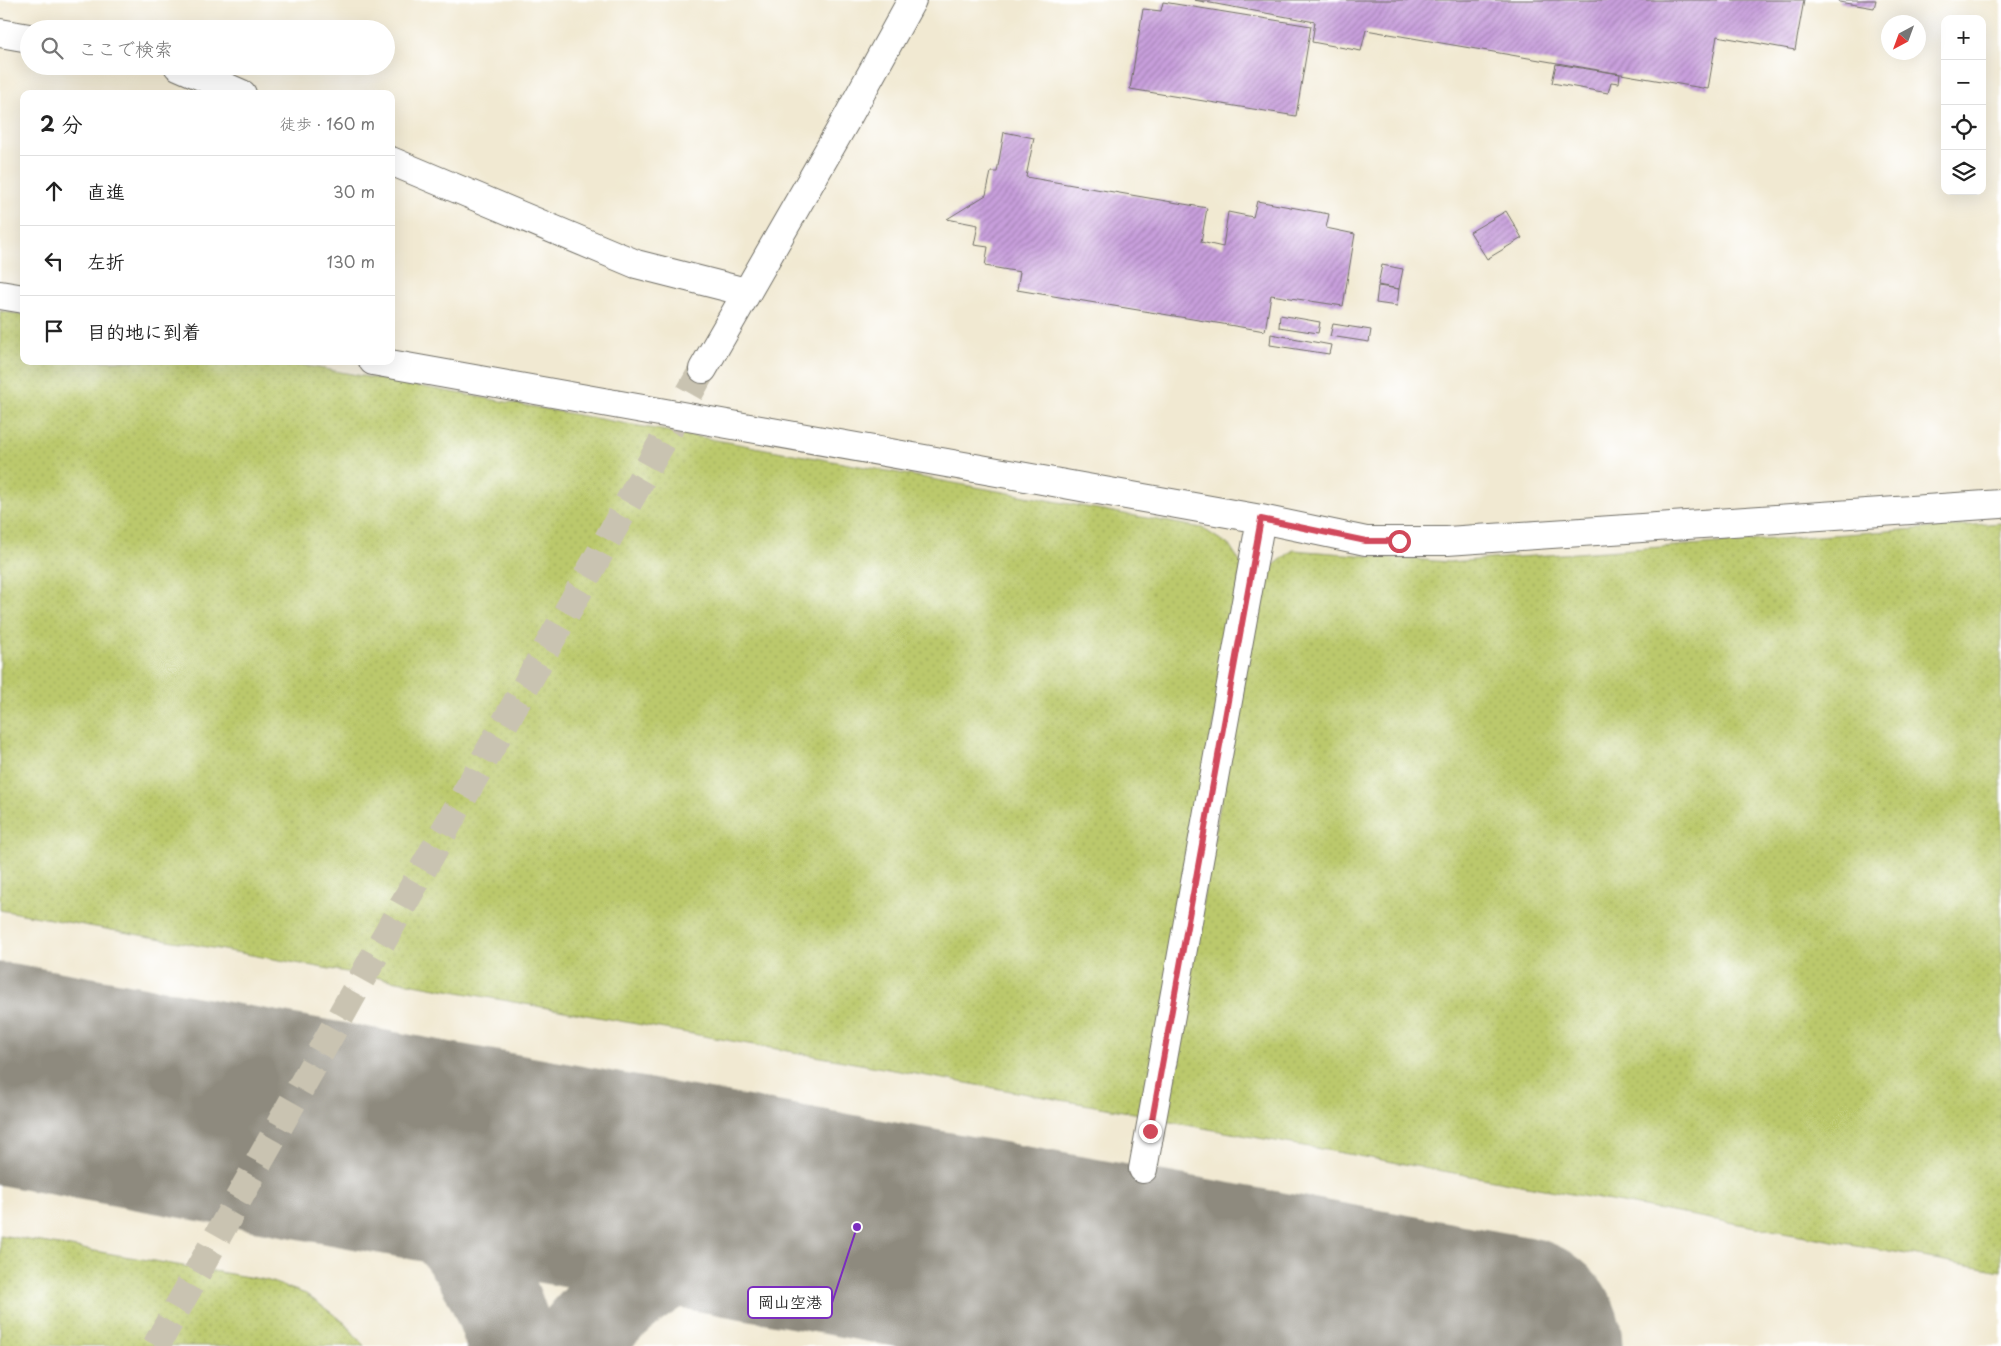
<!DOCTYPE html>
<html lang="ja">
<meta charset="utf-8">
<style>
:root{--surface:#fff;--page:#f2f2f2;--text:#222;--muted:#767676;--line:#e0e0e0}
body{margin:0;font-family:"Playpen Sans","Klee One",sans-serif;background:var(--page);color:var(--text)}
.controls{position:absolute;right:15px;top:15px;display:grid;overflow:hidden;border-radius:10px;box-shadow:0 5px 20px #0002}
.controls button{width:45px;height:45px;display:grid;place-items:center;padding:0;border:0;border-bottom:1px solid var(--line);background:var(--surface);color:var(--text);font:25px sans-serif}
.compass{position:absolute;left:1881px;top:15px;width:45px;height:45px;border-radius:50%;background:var(--surface);box-shadow:0 5px 20px #0002;rotate:221deg}
.stop{position:absolute;width:15px;height:15px;margin:-11px;border:4px solid #d1495b;border-radius:50%;background:#fff}
.stop.end{background:#d1495b;border-color:#fff;box-shadow:0 1px 5px #0008}
.list{margin:0;padding:0;list-style:none}
h2{display:flex;justify-content:space-between;align-items:center;height:65px;margin:0;padding:0 20px;font-size:21px}
h2 small{font-size:16px;font-weight:400;color:var(--muted)}
.list li{display:grid;grid-template-columns:32px 1fr auto;gap:15px;align-items:center;box-sizing:border-box;height:70px;padding:0 20px;border-top:1px solid var(--line)}
.list b{display:block;font-size:19px;white-space:nowrap}
.list em{font-size:16px;font-style:normal;color:var(--muted)}
.icon{flex:none;width:28px;height:28px;fill:none;stroke:currentColor;stroke-width:2;stroke-linecap:round;stroke-linejoin:round}
.map{position:relative;flex:none;width:2001px;height:1346px;overflow:hidden}
.search{position:absolute;background:var(--surface);box-shadow:0 5px 20px #0002;left:20px;top:20px;width:375px;height:55px;display:flex;align-items:center;gap:12px;box-sizing:border-box;padding:0 18px;border-radius:28px;color:var(--muted);font-size:19px}
.panel{position:absolute;background:var(--surface);box-shadow:0 5px 20px #0002;left:20px;top:90px;width:375px;height:275px;border-radius:10px}
.map>svg:first-child{display:block}
.grass{fill:url(#grass-dots);stroke:#737a4c}
.lines{fill:none;stroke-linecap:round;stroke-linejoin:round}
.taxiway{stroke:#8e8a7e;stroke-width:89}
.runway{stroke:#8e8a7e;stroke-width:221}
.building{fill:url(#building-hatch)}
.minor-tunnel{stroke:#c9c3b1;stroke-width:28;stroke-dasharray:28 14;stroke-linecap:butt}
.minor-casing{stroke:#706e65;stroke-width:30}
.minor{stroke:#fff;stroke-width:28}
.route{stroke:#d1495b;stroke-width:6}
.leader{fill:none;stroke:#7b2cbf;stroke-width:2}
.callout-dot{fill:#7b2cbf;stroke:#fff;stroke-width:2}
.callout{fill:#fff;stroke:#7b2cbf;stroke-width:2}
.callout-label{font-size:16px;text-anchor:middle;font-weight:bold;fill:#2b2b2b}
</style>
<div class="map">
<svg width="2001" height="1346" viewBox="0 0 2001 1346">
<defs>
<pattern id="grass-dots" width="8" height="8" patternUnits="userSpaceOnUse" patternTransform="scale(1.25)"><rect width="8" height="8" fill="#bbc96c"/><path d="M2 2h.1M6 6h.1" fill="none" stroke="#a1ad5e" stroke-width="1.8" stroke-linecap="round"/></pattern>
<pattern id="building-hatch" width="6" height="6" patternUnits="userSpaceOnUse" patternTransform="scale(1.25)"><rect width="6" height="6" fill="#c89fdc"/><path d="M-1 1l2-2M0 6l6-6M5 7l2-2" fill="none" stroke="#a382b3"/></pattern>
</defs>
<rect width="100%" height="100%" fill="#fff"/>
<filter id="ink" filterUnits="userSpaceOnUse"><feTurbulence type="fractalNoise" baseFrequency=".02" numOctaves="2"/><feDisplacementMap in="SourceGraphic" scale="10" xChannelSelector="R" yChannelSelector="G"/><feConvolveMatrix kernelMatrix="1 2 1 2 8 2 1 2 1" color-interpolation-filters="sRGB"/></filter>
<filter id="wash" filterUnits="userSpaceOnUse"><feTurbulence type="fractalNoise" baseFrequency=".0096" numOctaves="4" result="noise"/><feDisplacementMap in="SourceGraphic" scale="20" xChannelSelector="R" yChannelSelector="G"/><feGaussianBlur stdDeviation="1.12" result="paint"/><feColorMatrix in="noise" values="0 0 0 0 0 0 0 0 0 0 0 0 0 0 0 0 0 1.4 0 .05"/><feComposite in="paint" operator="in"/></filter>
<g filter="url(#wash)">
<rect width="100%" height="100%" fill="#f1e9d2"/>
<path class="grass" d="M0,311L24,315V361H280L1202,528L1230,546L1242,565L1145,1115L0,910Z
M2001,523V1271L1164,1121L1258,591L1270,568L1293,550L1449,562Z
M0,1235L266,1280L306,1294L345,1323L364,1346H0Z"/>
<g class="lines">
<path class="taxiway" d="M270,1122C295,1131 321,1138 346,1149C366,1157 383,1170 401,1183C461,1228 492,1274 512,1346
M574,1346C620,1287 686,1242 762,1231C793,1227 826,1228 857,1227"/>
<path class="runway" d="M0,1073L1512,1346"/>
</g>
<g id="blocks">
<path class="building" d="M1194,0H1804L1795,50L1717,36L1708,89L1366,30L1361,51L1312,42L1315,22Z
M1839,0H1876L1874,8L1839,2Z
M1163,2L1311,26L1296,116L1130,89L1143,9L1161,11Z
M1556,64L1620,74L1619,83L1611,82L1608,93L1552,83Z
M1004,132L1034,138L1026,177L1207,208L1201,242L1223,247L1228,212L1253,217L1257,201L1329,214L1326,228L1355,234L1343,306L1271,295L1265,331L1017,290L1020,272L985,266L988,247L974,245L978,225L947,219L986,195L991,172H997Z
M1506,211L1522,238L1487,259L1470,232Z
M1382,265L1403,269L1399,289L1378,285Z
M1378,286L1399,289L1397,306L1376,303Z
M1280,315L1320,322L1318,333L1279,327Z
M1333,324L1371,330L1369,342L1330,336Z
M1271,334L1331,345L1329,354L1270,345Z"/>
</g>
</g>
<g filter="url(#ink)">
<use href="#blocks" fill-opacity="0" stroke="#706e65" stroke-width="1"/>
<g class="lines">
<path class="minor-tunnel" d="M156,1346L703,369"/>
<defs>
<path id="minor" d="M0,33L29,38
M178,66L242,94
M391,161L636,264L746,292
M0,295L24,299
M373,361L1261,519L1366,541H1447L2001,504
M703,369L846,120L912,0
M1143,1169L1261,519"/>
</defs>
<use href="#minor" class="minor-casing"/>
<use href="#minor" class="minor"/>
</g>
</g>
<g class="lines" filter="url(#ink)">
<path class="route" d="M1150,1131L1261,519L1366,541H1399"/>
</g>
<path class="leader" d="M857 1227L832 1303"/>
<circle class="callout-dot" cx="857" cy="1227" r="5"/>
<rect class="callout" x="748" y="1287" width="84" height="31" rx="5"/>
<g class="callout-label">
<text x="790" y="1308">岡山空港</text>
</g>
</svg>
<div class="controls">
<button>+</button>
<button>−</button>
<button><svg class="icon" aria-label="locate" viewBox="0 0 24 24"><circle cx="12" cy="12" r="6"/><path d="M12 2v4M12 18v4M2 12h4M18 12h4"/></svg></button>
<button><svg class="icon" aria-label="layers" viewBox="0 0 24 24"><path d="M12 4l9 5-9 5-9-5zM3 14l9 5 9-5"/></svg></button>
</div>
<svg class="compass" viewBox="-18 -18 36 36"><path d="M0-13l5 13h-10z" fill="#e53935"/><path d="M0 13l5-13h-10z" fill="#767676"/></svg>
<div class="stop" style="left:1399px;top:541px"></div>
<div class="stop end" style="left:1150px;top:1131px"></div>
<div class="search"><svg class="icon" aria-label="search" viewBox="0 0 24 24"><circle cx="10" cy="10" r="6"/><path d="M15 15l6 6"/></svg>ここで検索</div>
<section class="panel">
<h2>2 分<small>徒歩 · 160 m</small></h2>
<ul class="list">
<li><svg class="icon" aria-label="ahead" viewBox="0 0 24 24"><path d="M12 20V5M6 11l6-6 6 6"/></svg><div><b>直進</b></div><em>30 m</em></li>
<li><svg class="icon" aria-label="left" viewBox="0 0 24 24"><path d="M17 20v-9H6M10 6l-5 5 5 5"/></svg><div><b>左折</b></div><em>130 m</em></li>
<li><svg class="icon" aria-label="arrive" viewBox="0 0 24 24"><path d="M6 21V4h12l-3 4 3 4H6"/></svg><div><b>目的地に到着</b></div></li>
</ul>
</section>
</div>
